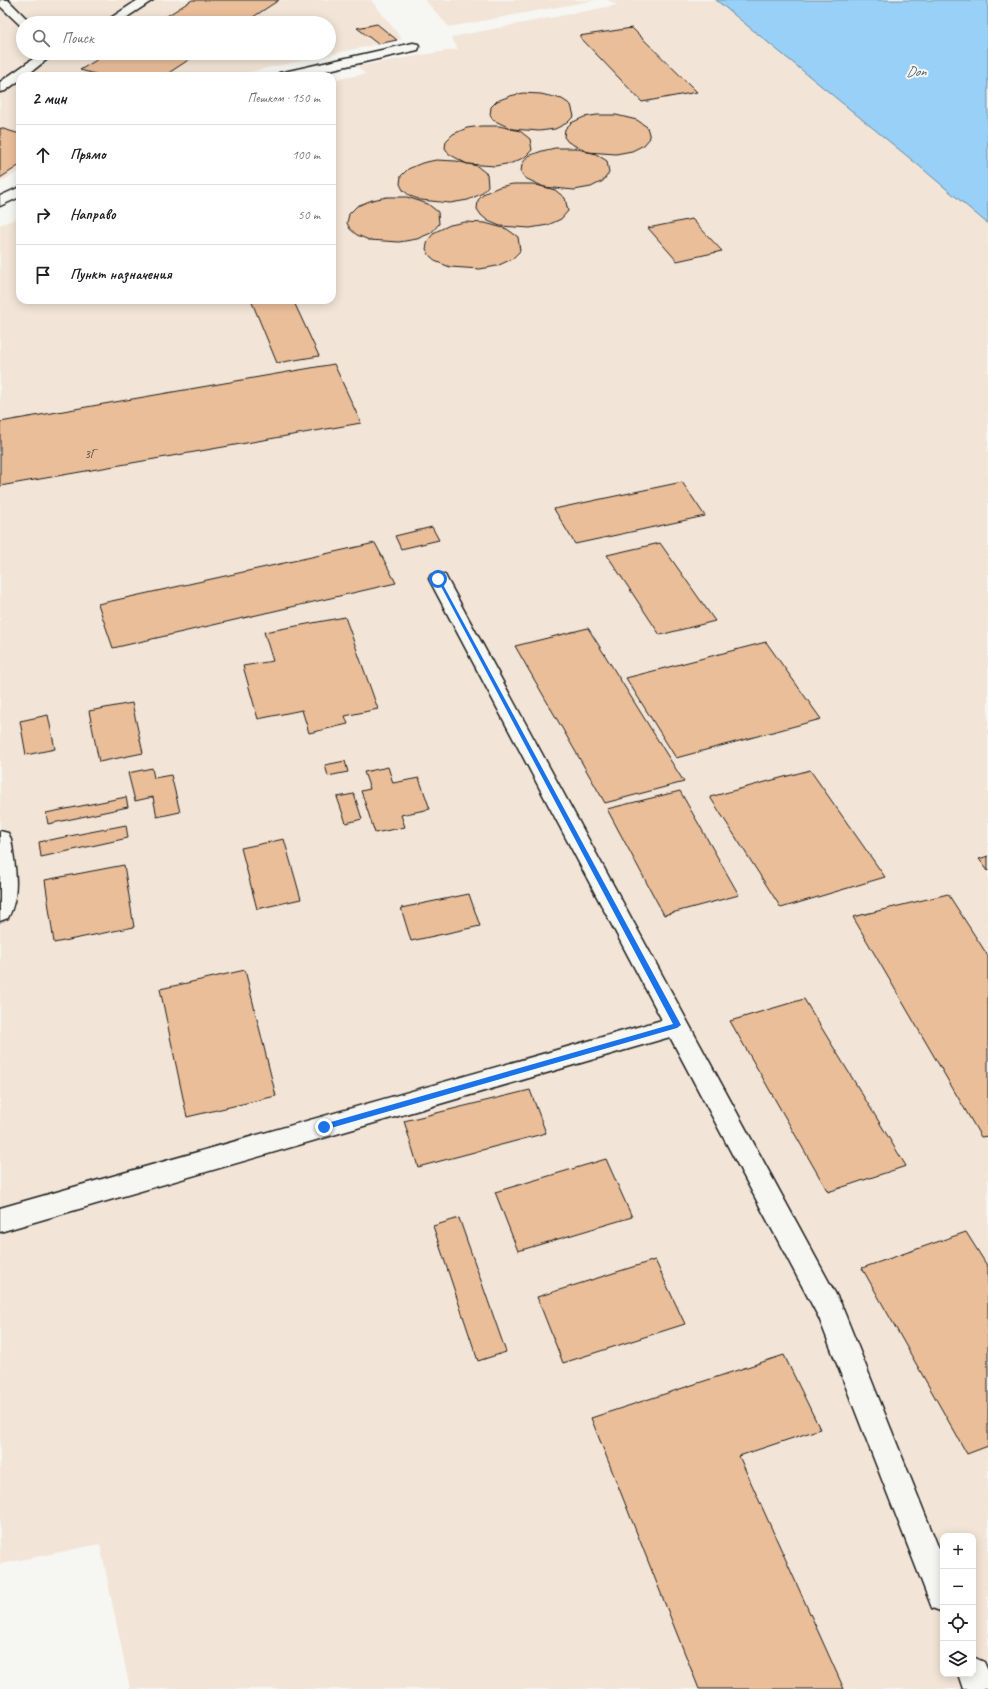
<!DOCTYPE html>
<html lang="ru">
<meta charset="utf-8">
<style>
:root{--surface:#fff;--page:#f6f6f6;--text:#202124;--muted:#757577;--line:#e0e0e0}
body{margin:0;font-family:Caveat,sans-serif;background:var(--page);color:var(--text)}
.controls{position:absolute;right:12px;bottom:12px;display:grid;overflow:hidden;border-radius:8px;box-shadow:0 2px 10px #0003}
.controls button{width:36px;height:36px;display:grid;place-items:center;padding:0;border:0;border-bottom:1px solid var(--line);background:var(--surface);color:var(--text);font:20px sans-serif}
.stop{position:absolute;width:12px;height:12px;margin:-9px;border:3px solid #1a73e8;border-radius:50%;background:#fff}
.stop.end{background:#1a73e8;border-color:#fff;box-shadow:0 1px 4px #0008}
.list{margin:0;padding:0;list-style:none}
h2{display:flex;justify-content:space-between;align-items:center;height:52px;margin:0;padding:0 16px;font-size:17px}
h2 small{font-size:13px;font-weight:400;color:var(--muted)}
.list li{display:grid;grid-template-columns:26px 1fr auto;gap:12px;align-items:center;box-sizing:border-box;height:60px;padding:0 16px;border-top:1px solid var(--line)}
.list b{display:block;font-size:15px;white-space:nowrap}
.list em{font-size:13px;font-style:normal;color:var(--muted)}
.icon{flex:none;width:22px;height:22px;fill:none;stroke:currentColor;stroke-width:2;stroke-linecap:round;stroke-linejoin:round}
.map{position:relative;flex:none;width:988px;height:1689px;overflow:hidden}
.search{position:absolute;background:var(--surface);box-shadow:0 2px 10px #0003;left:16px;top:16px;width:320px;height:44px;display:flex;align-items:center;gap:10px;box-sizing:border-box;padding:0 14px;border-radius:22px;color:var(--muted);font-size:15px}
.panel{position:absolute;background:var(--surface);box-shadow:0 2px 10px #0003;left:16px;top:72px;width:320px;height:232px;border-radius:12px}
.map>svg:first-child{display:block}
.built{fill:#f2e5d7;fill-rule:evenodd}
.water{fill:#98d0f7;stroke:#66889f}
.building{fill:#eabe99;stroke:#1c1c1c}
.lines{fill:none;stroke-linecap:round;stroke-linejoin:round}
.service-casing{stroke:#1c1c1c;stroke-width:3}
.service{fill:#f6f6f2;fill-rule:evenodd}
.route{fill:#1a73e8}
.labels{text-anchor:middle;stroke-width:4;stroke-linejoin:round;paint-order:stroke}
.far-number-label{font-size:12px;fill:#50443b}
.far-water-label{font-size:14px;font-style:italic;fill:#475b69;stroke:#f6f6f2}
</style>
<div class="map">
<svg width="988" height="1689" viewBox="0 0 988 1689">
<rect width="100%" height="100%" fill="#f6f6f2"/>
<filter id="ink" filterUnits="userSpaceOnUse"><feTurbulence type="fractalNoise" baseFrequency=".025" numOctaves="2"/><feDisplacementMap in="SourceGraphic" scale="8" xChannelSelector="R" yChannelSelector="G"/><feConvolveMatrix kernelMatrix="1 2 1 2 8 2 1 2 1" color-interpolation-filters="sRGB"/></filter>
<g filter="url(#ink)">
<path class="built" d="M0,0H371L402,39L231,76H20V171L0,182ZM23,23H329V53H23Z
M425,0H596L449,27Z
M608,0H716L918,165L988,224V1689H130L100,1544L0,1564V225L20,217V300H332V80L365,74L357,66L458,49L451,37L617,5ZM943,1536H973V1674H943Z"/>
<path class="water" d="M716,0H988V224L918,165Z"/>
<path class="building" d="M192,0H279L244,23H156Z
M377,24L397,40L378,44L357,28Z
M632,28L697,92L642,102L579,36Z
M108,53H199L164,76H103L80,70Z
M523,93L541,94L562,99L571,105L574,116L567,123L555,129L539,131L512,129L493,120L490,115L491,107L497,101L510,96Z
M597,115H616L637,120L647,127L650,138L644,145L632,151L616,154L587,152L568,142L564,137L565,129L571,123L584,117Z
M481,126H499L520,131L530,139L532,150L525,157L512,163L495,166L467,164L449,154L445,148L446,141L453,134L467,128Z
M0,128L20,134V165L0,178Z
M555,148H575L596,154L607,161L609,173L603,181L591,187L574,190L544,187L525,178L521,172L522,164L528,156L542,151Z
M436,160L456,161L477,166L487,174L488,186L481,194L468,200L450,203L421,200L410,196L403,190L400,184L401,176L408,169L422,163Z
M513,184H533L555,190L565,198L568,211L561,219L548,225L530,228L500,226L488,221L481,215L477,209L478,200L485,193L499,187Z
M387,197H407L428,204L438,212L439,224L431,233L417,239L399,242L369,240L357,235L350,229L347,223L349,214L357,206L372,200Z
M692,219L722,251L677,261L648,228Z
M465,222L485,223L507,229L518,237L520,251L512,259L497,266L480,269L450,267L437,262L430,256L426,249L428,240L435,232L450,225Z
M251,300H293L319,356L277,363Z
M334,364L361,423L0,486V422Z
M682,482L705,516L575,544L554,509Z
M432,527L439,540L401,549L395,536Z
M375,543L396,583L113,648L98,604Z
M660,543L715,621L660,635L607,555Z
M345,617L378,709L345,716L348,724L309,733L302,710L258,719L243,666L273,661L264,632Z
M588,628L684,782L605,803L515,646Z
M766,642L821,719L676,758L626,678Z
M132,703L143,753L99,762L89,711Z
M48,715L55,749L26,755L20,721Z
M345,761L348,772L328,776L325,765Z
M388,767L393,783L419,778L430,809L401,815L405,827L375,833L361,791L370,789L364,772Z
M152,768L154,778L171,775L180,812L157,817L153,797L135,801L128,773Z
M810,770L885,877L781,908L710,797Z
M680,791L739,895L664,915L607,809Z
M354,794L362,819L346,823L337,797Z
M126,797L128,807L48,824L46,813Z
M126,825L128,838L41,857L39,842Z
M284,839L301,899L257,909L241,848Z
M988,856V871L979,859Z
M124,865L134,927L54,943L45,880Z
M469,894L480,926L411,941L401,908Z
M948,894L988,956V1136L981,1137L853,917Z
M245,970L276,1096L187,1117L160,989Z
M804,999L906,1166L828,1192L730,1021Z
M530,1090L546,1133L418,1167L404,1121Z
M606,1159L632,1217L518,1251L495,1192Z
M459,1218L506,1352L478,1361L433,1226Z
M966,1232L988,1267V1446L967,1454L862,1268Z
M655,1260L685,1324L563,1363L537,1297Z
M784,1355L820,1429L739,1456L844,1689H699L591,1418Z"/>
<g class="lines">
<defs>
<path id="service" d="M0,0H8L31,23H23V26H21L0,6Z
M138,0H153L118,23H103Z
M413,43L418,44L419,47L418,50L302,76H277L279,73L284,72Z
M37,53H49L50,57L26,76H20V80L5,91L0,92V82L37,56Z
M20,187V197L0,206V196Z
M438,573L445,575L447,579L841,1304L943,1559V1612L932,1608L819,1318L670,1037L0,1232V1208L662,1020L429,579L431,575Z
M0,831L8,833L11,839C15,865 21,894 8,918L0,921Z
M973,1657L984,1662L988,1671V1689H963L958,1674H973Z"/>
</defs>
<use href="#service" class="service-casing"/>
<use href="#service" class="service"/>
</g>
</g>
<path class="route" d="M436,577L440,579L681,1025L677,1028L324,1130L320,1127L324,1124L673,1024Z"/>
<g class="labels">
<g class="far-number-label">
<text x="90" y="458">3Г</text>
</g>
<g class="far-water-label">
<text x="916" y="76">Don</text>
</g>
</g>
</svg>
<div class="controls">
<button>+</button>
<button>−</button>
<button><svg class="icon" aria-label="locate" viewBox="0 0 24 24"><circle cx="12" cy="12" r="6"/><path d="M12 2v4M12 18v4M2 12h4M18 12h4"/></svg></button>
<button><svg class="icon" aria-label="layers" viewBox="0 0 24 24"><path d="M12 4l9 5-9 5-9-5zM3 14l9 5 9-5"/></svg></button>
</div>
<div class="stop" style="left:438px;top:579px"></div>
<div class="stop end" style="left:324px;top:1127px"></div>
<div class="search"><svg class="icon" aria-label="search" viewBox="0 0 24 24"><circle cx="10" cy="10" r="6"/><path d="M15 15l6 6"/></svg>Поиск</div>
<section class="panel">
<h2>2 мин<small>Пешком · 150 m</small></h2>
<ul class="list">
<li><svg class="icon" aria-label="ahead" viewBox="0 0 24 24"><path d="M12 20V5M6 11l6-6 6 6"/></svg><div><b>Прямо</b></div><em>100 m</em></li>
<li><svg class="icon" aria-label="right" viewBox="0 0 24 24"><path d="M7 20v-9h11M14 6l5 5-5 5"/></svg><div><b>Направо</b></div><em>50 m</em></li>
<li><svg class="icon" aria-label="arrive" viewBox="0 0 24 24"><path d="M6 21V4h12l-3 4 3 4H6"/></svg><div><b>Пункт назначения</b></div></li>
</ul>
</section>
</div>
